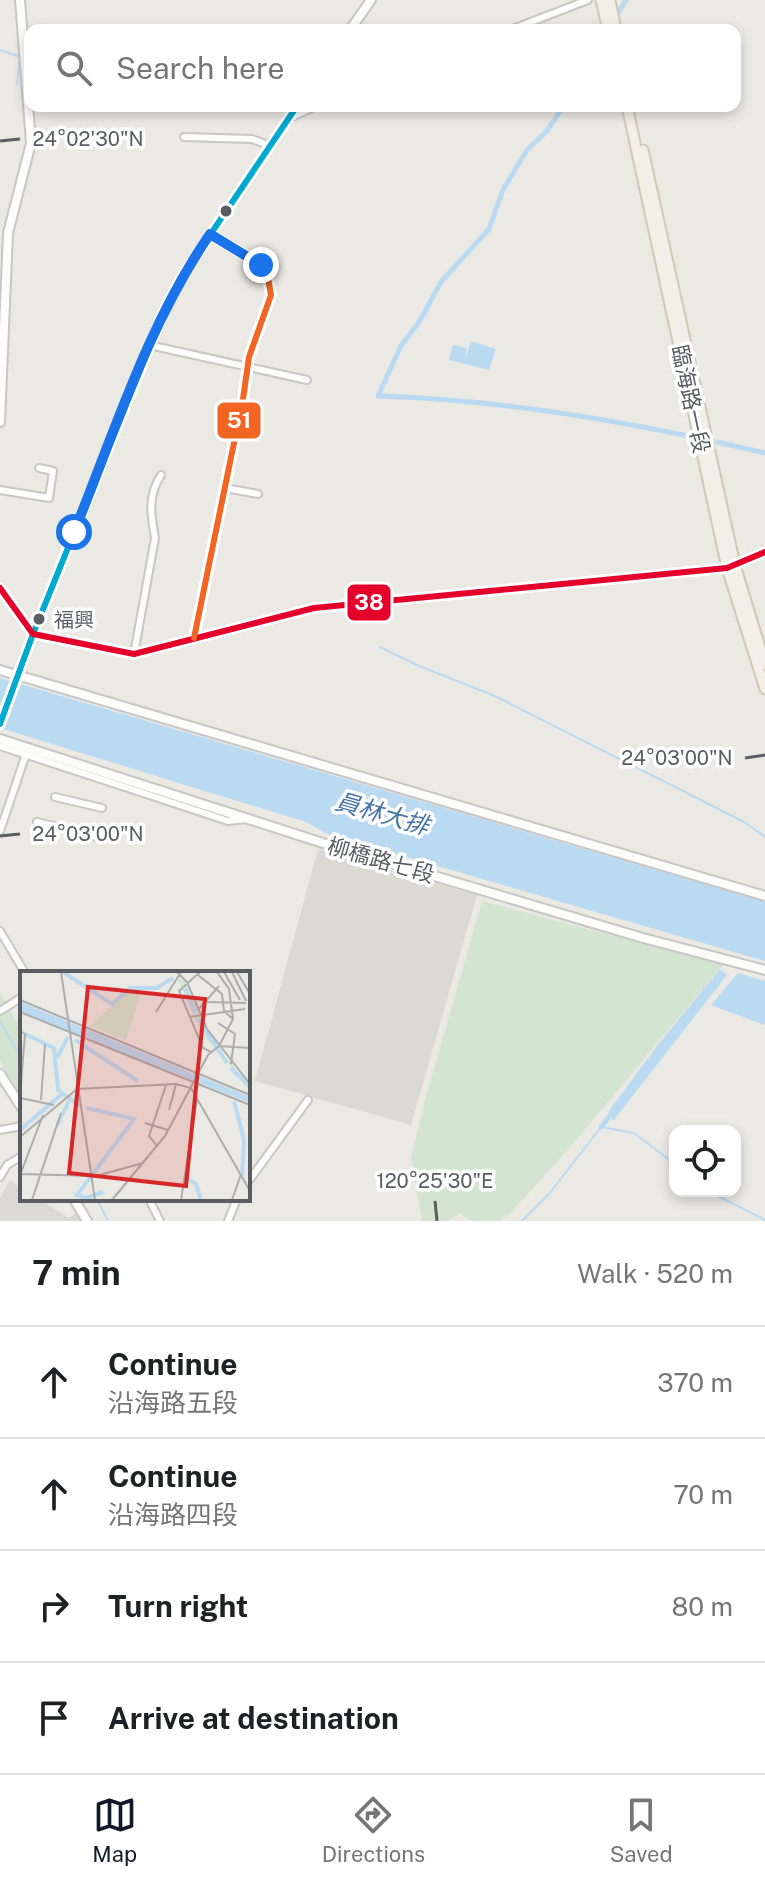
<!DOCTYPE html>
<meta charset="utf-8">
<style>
:root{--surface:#fff;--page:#f6f6f6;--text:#202124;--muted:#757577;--line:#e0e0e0;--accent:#111827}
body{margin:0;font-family:"Public Sans","Noto Sans TC",sans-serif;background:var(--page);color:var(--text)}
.controls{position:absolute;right:24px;bottom:24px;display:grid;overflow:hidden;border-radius:16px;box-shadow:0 4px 12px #0003}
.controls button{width:72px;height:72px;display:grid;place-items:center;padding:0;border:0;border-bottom:2px solid var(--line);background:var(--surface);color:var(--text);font:40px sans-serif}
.stop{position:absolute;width:24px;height:24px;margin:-18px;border:6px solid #1a73e8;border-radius:50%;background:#fff}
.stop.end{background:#1a73e8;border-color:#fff;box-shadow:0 2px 8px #0008}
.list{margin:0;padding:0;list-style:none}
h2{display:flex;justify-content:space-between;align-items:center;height:104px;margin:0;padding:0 32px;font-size:34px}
h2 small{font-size:26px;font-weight:400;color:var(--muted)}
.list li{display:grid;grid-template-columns:52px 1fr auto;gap:24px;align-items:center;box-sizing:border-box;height:112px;padding:0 32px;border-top:2px solid var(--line)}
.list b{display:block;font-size:30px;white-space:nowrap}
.list p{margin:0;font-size:26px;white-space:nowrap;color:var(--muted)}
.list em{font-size:26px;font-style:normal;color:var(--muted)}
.icon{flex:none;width:44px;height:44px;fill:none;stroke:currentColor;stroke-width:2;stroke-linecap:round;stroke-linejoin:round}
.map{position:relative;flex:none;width:765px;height:1221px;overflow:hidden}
.search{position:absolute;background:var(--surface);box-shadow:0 4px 12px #0003;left:24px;right:24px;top:24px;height:88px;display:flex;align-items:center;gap:20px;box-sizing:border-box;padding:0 28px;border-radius:16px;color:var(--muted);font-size:30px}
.sheet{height:552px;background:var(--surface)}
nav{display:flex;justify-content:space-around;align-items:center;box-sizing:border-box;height:112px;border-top:2px solid var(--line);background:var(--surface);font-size:22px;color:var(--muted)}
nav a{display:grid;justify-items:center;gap:4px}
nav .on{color:var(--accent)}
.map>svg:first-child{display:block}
.industrial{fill:#dbd9d5}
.education{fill:#dbd9d4}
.green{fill:#d3e5d0}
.water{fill:#badaf1}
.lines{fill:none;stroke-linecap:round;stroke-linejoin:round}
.stream{stroke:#badaf1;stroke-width:2}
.canal{stroke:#badaf1;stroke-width:5}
.street-casing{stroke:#c6c7c6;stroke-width:10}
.secondary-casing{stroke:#c6c7c6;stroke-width:12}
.primary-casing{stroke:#d0c9b4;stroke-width:13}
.street{stroke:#fcfcfb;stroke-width:6}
.secondary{stroke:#fcfcfb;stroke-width:8}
.primary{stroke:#f1efe7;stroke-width:9}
.bus-1-casing{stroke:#fff;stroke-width:12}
.bus-2-casing{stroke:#fff;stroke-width:12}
.bus-3-casing{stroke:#fff;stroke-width:12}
.bus-1{stroke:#00a9ce;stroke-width:6}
.bus-2{stroke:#e4002b;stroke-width:6}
.bus-3{stroke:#f26522;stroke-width:6}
.route{stroke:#1a73e8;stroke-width:10}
.ticks{fill:none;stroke:#5a5d61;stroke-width:3}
.bus-dot{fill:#5a5d61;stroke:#fff;stroke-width:3}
.labels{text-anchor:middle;stroke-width:7;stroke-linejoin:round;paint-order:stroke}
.bus-label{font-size:20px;fill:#5a5d61;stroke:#fff;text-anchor:start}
.street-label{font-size:22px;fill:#5a5d61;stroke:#fff}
.water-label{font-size:24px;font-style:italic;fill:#4674a7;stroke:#fff}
.inset-river{fill:none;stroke:#badaf1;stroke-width:4}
.inset-road{fill:none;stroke:#acadac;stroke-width:2}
.view{fill:#d62828;fill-opacity:0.15;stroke:#d62828;stroke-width:4}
.inset-edge{fill:none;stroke:#5a5d61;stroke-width:4}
.ticks-label{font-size:20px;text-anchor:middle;fill:#5a5d61;stroke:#fff;stroke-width:7;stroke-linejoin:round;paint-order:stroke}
.line-badge{stroke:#fff;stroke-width:3}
.badge-label{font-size:22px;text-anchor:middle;font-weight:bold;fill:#fff}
</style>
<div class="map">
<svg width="765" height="1221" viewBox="0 0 765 1221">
<rect width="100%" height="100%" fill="#eae9e4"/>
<path class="industrial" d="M318,849L477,895L411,1125L255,1081Z"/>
<path class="education" d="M10,1180L22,1188V1199H39L69,1218L80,1210L85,1221H0V1198Z"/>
<path class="green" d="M482,901L723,965L566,1152L511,1212L499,1221H471L460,1213L447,1221H422L411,1158L425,1100Z
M0,993L22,1031V1098L0,1062Z"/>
<path class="water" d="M471,341L496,349L489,370L449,360L453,345L467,348L465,360Z
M0,678L765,902V961L327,834L306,822L0,728Z
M720,969L727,975L613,1121L609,1111L657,1046Z
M738,973L765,981V1025L711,1005Z"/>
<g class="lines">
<path class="stream" d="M0,50L20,57L17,84
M380,647L417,665L495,696L746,823L765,837
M0,1022L22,1059
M708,1191L765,1220
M97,1199L108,1221
M522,1221L549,1194L601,1127L634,1133L675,1164"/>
<path class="canal" d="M614,20L626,0
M564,106L546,132L527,150L503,190L489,229L441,282L419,322L401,346L378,396C480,399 593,416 693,437
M717,442L765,453
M601,1127L613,1112"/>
<defs>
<path id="street" d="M510,30L588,0
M290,118L316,106
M184,137L252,139L271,146
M149,345L307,380
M225,488L258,494
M0,490L49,498L53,471L39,468
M194,638L243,399L249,357L271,295L267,272L261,265L210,234
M134,654L155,538C151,515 147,497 161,475
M0,746L228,821L247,819
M55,797L102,808
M37,822L101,838
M0,831L26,754
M0,931L25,973
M0,1011L22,997
M0,1130L22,1126
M0,1177L7,1165L22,1156
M248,1182L308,1100
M149,1199L160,1221
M228,1221L237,1199"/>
<path id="secondary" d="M350,30L371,0
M0,422L8,233L31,143L20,0
M0,588L33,634L134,654L314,608L727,568L765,552
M0,670L765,896
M0,724L33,634L166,306L181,278L297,106
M0,739L323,843L643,938L765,970
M0,1074L22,1108
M74,1199L87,1221"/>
<path id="primary" d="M601,0L608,30
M610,0L616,30
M627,106L727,568L765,689
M643,150L735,565L765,664"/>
</defs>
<use href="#street" class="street-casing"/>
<use href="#secondary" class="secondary-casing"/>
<use href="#primary" class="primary-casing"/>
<use href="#street" class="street"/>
<use href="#secondary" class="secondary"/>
<use href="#primary" class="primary"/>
<defs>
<path id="bus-1" d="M0,724L33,634L166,306L181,278L297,106"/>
<path id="bus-2" d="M0,588L33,634L134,654L314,608L727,568L765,552"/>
<path id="bus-3" d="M194,638L243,399L249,357L271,295L267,272L261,265L210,234"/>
</defs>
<use href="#bus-1" class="bus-1-casing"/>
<use href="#bus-2" class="bus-2-casing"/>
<use href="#bus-3" class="bus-3-casing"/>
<use href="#bus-1" class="bus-1"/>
<use href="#bus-2" class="bus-2"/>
<use href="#bus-3" class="bus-3"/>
</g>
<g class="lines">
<path class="route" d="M74,532C115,431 148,324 210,234L261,265"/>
</g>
<path class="ticks" d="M0,141L20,139M745,758L765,755M0,836L20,834M435,1201L437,1221"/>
<g class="bus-dot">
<circle cx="226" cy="211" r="7"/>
<circle cx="39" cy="619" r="7"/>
</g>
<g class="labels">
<g class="bus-label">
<text x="54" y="627">福興</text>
</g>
<g class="street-label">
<text transform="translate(691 399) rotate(78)" y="8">臨海路一段</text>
<text transform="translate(381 860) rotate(16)" y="8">柳橋路七段</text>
</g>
<g class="water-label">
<text transform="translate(382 814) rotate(16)" y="8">員林大排</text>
</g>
</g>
<g transform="translate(20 971)">
<rect width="230" height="230" fill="#eae9e4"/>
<path d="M157,7L166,10L187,62L230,117L181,62ZM121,20L106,69L71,55L107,21Z" fill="#d3e5d0"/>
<path d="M0,31L230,126V132L0,41Z" fill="#badaf1"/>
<path class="inset-river" d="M43,1L92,33L110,17H137L153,7M165,18L175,42M178,48L207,92M5,63L34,77L38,119L60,135M55,69L118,110M33,83L38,85L48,66M211,97L230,116M214,130L224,169L222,205M67,137L114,148L57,224L66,227L83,221M37,155L49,130M0,159L42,123M168,208L176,213L181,229"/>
<path class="inset-road" d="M41,1L75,229M157,1L167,11L187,58L230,113M180,1L159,20L183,77L191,81M197,1L209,18L213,48L199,75M204,1L220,29M212,1L226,30M217,1L230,23M178,4L202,23L204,40L213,48M0,29L230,124M187,31L226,32M178,39L199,15M0,41L230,134M136,41L161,1M169,46L225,38M198,52L215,63L211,93M0,60L5,63L0,126M230,78V51M0,127L34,134M21,129L25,73M149,139L156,113M125,152L148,159M0,166L57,118L156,113L171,117L230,220M137,175L129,165L146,114M0,203L76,205L123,192M0,204L23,144M12,229L41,142M92,229L145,165L188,84L199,75L230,77M161,229L177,128M212,229L221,203"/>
<path class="view" d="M68,16L185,28L166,215L49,202Z"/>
<rect width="230" height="230" class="inset-edge"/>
</g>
<g class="ticks-label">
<text x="88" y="146">24°02'30"N</text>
<text x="677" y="765">24°03'00"N</text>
<text x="88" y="841">24°03'00"N</text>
<text x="435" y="1188">120°25'30"E</text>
</g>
<g class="line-badge">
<rect x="216" y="401" width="46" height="39" rx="8" fill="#f26522"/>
<rect x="346" y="583" width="46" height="39" rx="8" fill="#e4002b"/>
</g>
<g class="badge-label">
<text x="239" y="428">51</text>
<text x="369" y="610">38</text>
</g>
</svg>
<div class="controls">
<button><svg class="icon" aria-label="locate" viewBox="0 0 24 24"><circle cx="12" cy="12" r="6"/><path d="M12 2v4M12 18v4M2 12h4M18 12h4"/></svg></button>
</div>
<div class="stop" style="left:74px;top:532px"></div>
<div class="stop end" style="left:261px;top:265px"></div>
<div class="search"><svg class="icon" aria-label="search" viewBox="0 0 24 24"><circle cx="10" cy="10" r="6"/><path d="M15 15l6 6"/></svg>Search here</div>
</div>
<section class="sheet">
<h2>7 min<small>Walk · 520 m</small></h2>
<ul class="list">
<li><svg class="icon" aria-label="ahead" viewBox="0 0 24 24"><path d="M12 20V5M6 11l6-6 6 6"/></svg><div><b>Continue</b><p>沿海路五段</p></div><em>370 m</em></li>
<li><svg class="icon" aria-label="ahead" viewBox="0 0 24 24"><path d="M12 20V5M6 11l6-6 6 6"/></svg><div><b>Continue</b><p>沿海路四段</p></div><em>70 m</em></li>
<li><svg class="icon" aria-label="right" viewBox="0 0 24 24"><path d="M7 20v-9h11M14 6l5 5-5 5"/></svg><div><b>Turn right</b></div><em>80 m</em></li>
<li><svg class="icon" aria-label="arrive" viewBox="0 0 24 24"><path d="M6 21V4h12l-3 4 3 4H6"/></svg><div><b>Arrive at destination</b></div></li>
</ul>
</section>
<nav>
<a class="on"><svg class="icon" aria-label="map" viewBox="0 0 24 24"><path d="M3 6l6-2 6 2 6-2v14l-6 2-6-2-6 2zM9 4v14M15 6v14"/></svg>Map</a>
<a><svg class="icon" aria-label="directions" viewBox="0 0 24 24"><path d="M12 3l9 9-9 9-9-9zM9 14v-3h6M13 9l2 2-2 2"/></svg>Directions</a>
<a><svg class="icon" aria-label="saved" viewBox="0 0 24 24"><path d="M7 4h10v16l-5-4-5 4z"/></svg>Saved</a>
</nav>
